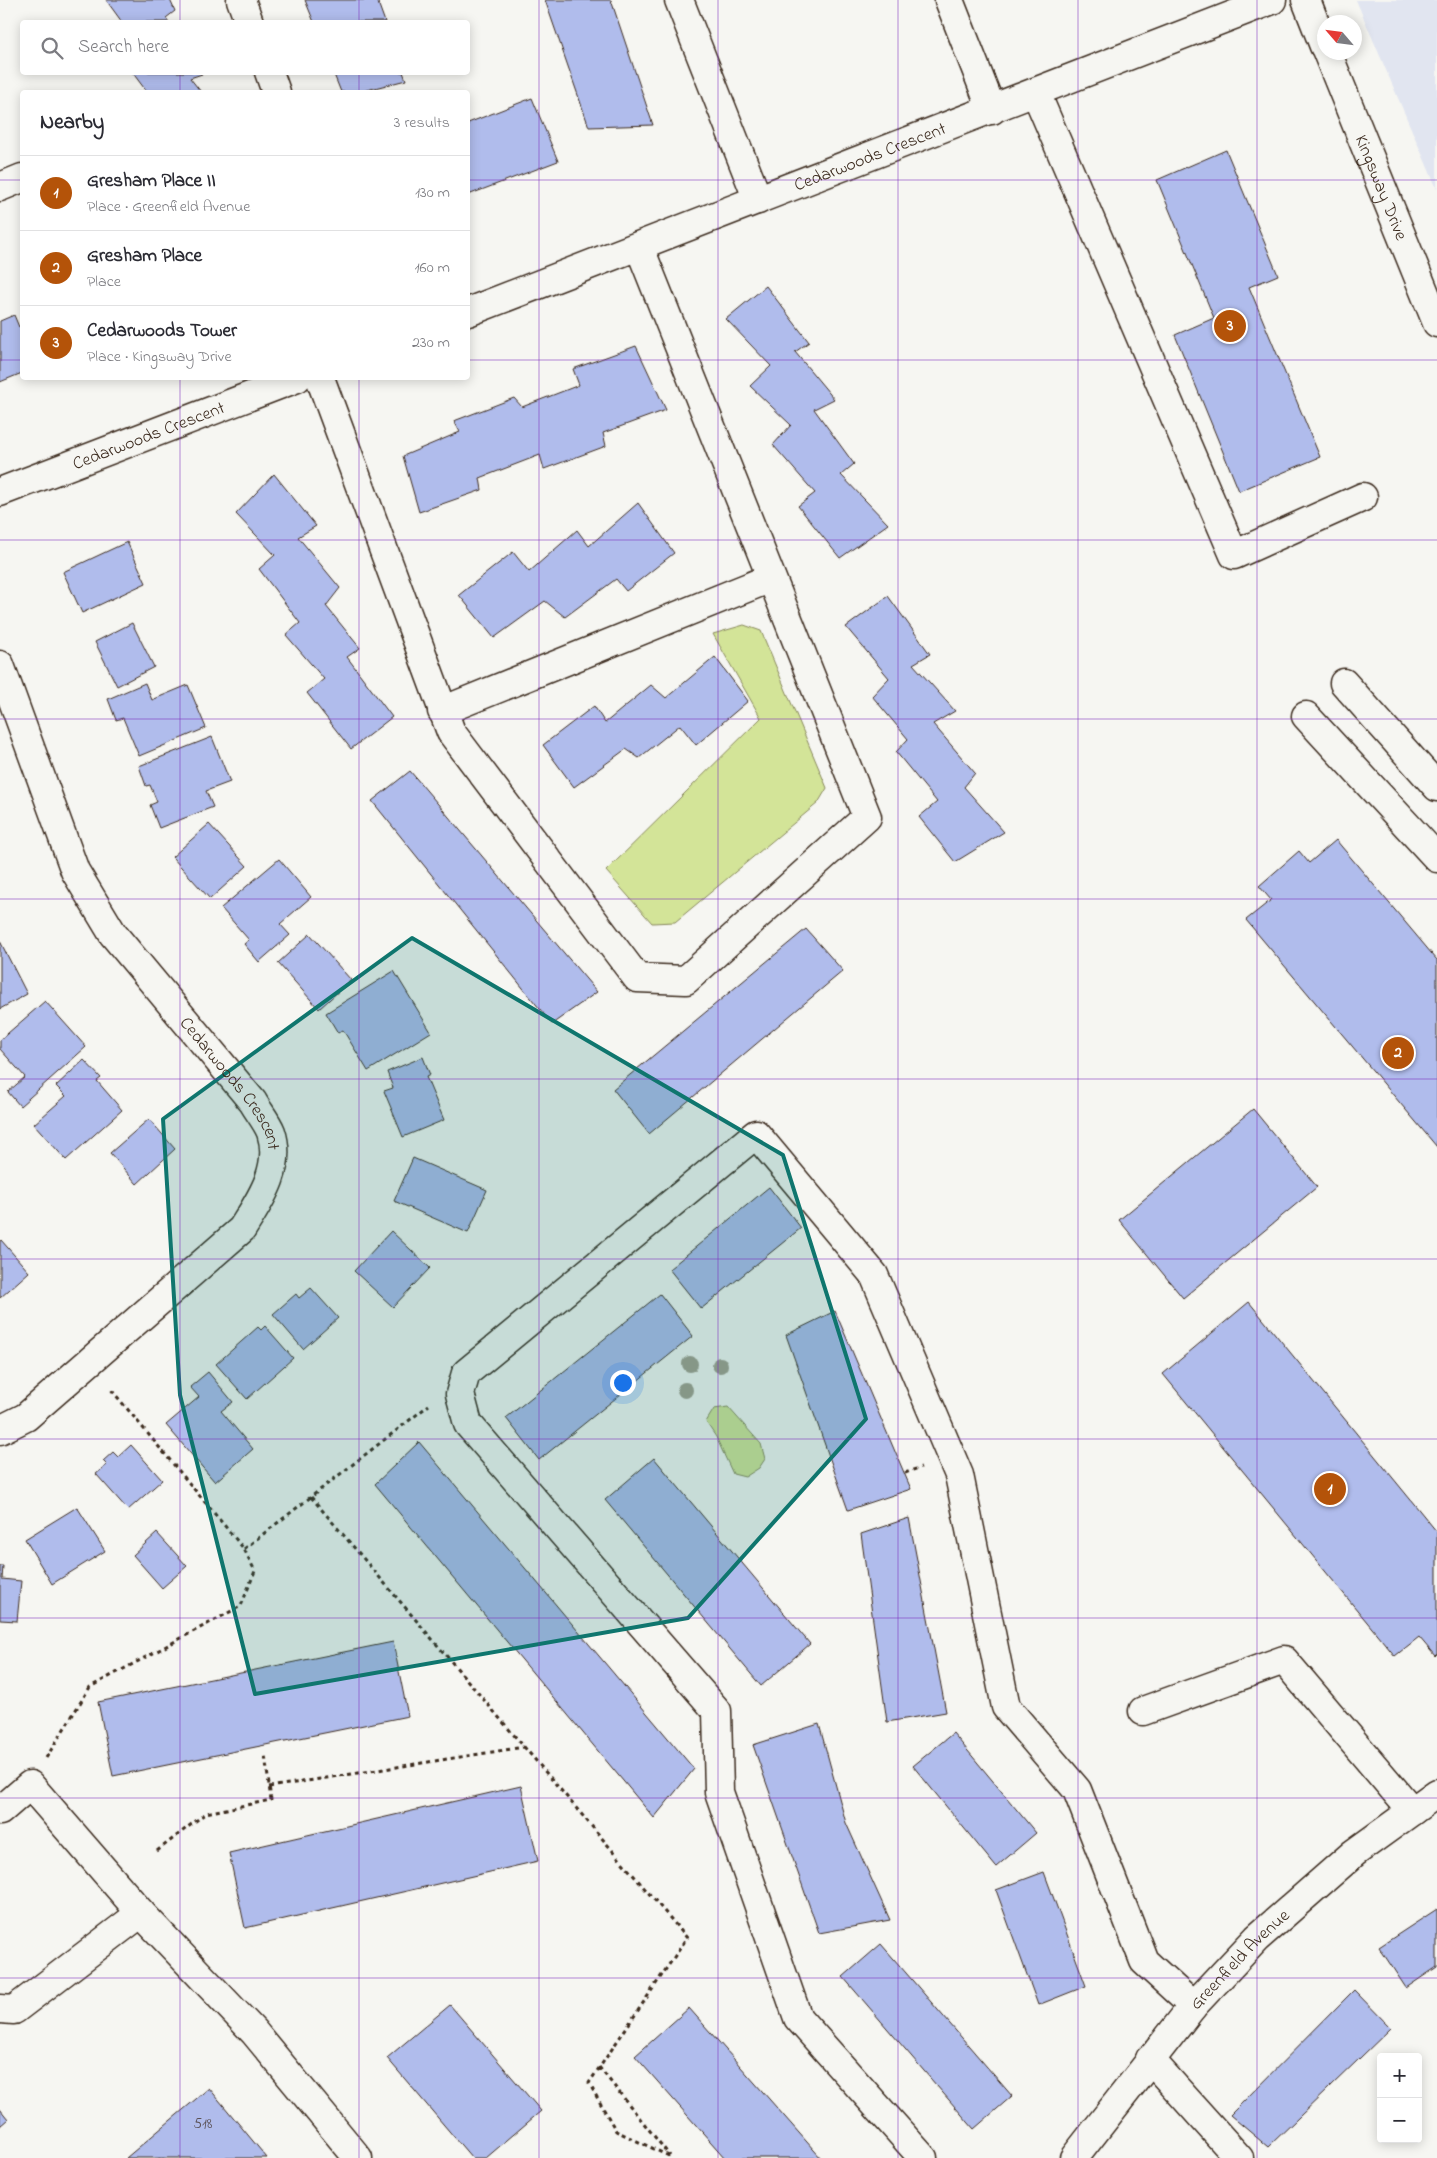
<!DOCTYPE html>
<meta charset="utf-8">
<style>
:root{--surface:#fff;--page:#f2f2f3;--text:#2b2b33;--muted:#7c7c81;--line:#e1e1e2;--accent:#b45309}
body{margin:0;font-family:"Indie Flower",sans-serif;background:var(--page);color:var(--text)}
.controls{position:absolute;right:15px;bottom:15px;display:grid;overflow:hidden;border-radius:5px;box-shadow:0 2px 12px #0003}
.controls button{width:45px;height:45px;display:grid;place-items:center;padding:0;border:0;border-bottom:1px solid var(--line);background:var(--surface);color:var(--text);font:25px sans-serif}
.compass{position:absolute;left:1317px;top:15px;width:45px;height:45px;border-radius:50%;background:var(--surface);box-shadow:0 2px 12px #0003;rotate:298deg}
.you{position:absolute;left:622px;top:1382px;width:18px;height:18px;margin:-12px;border:4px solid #fff;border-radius:50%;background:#1a73e8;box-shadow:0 0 0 8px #1a73e833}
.badge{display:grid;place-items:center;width:32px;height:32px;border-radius:50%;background:var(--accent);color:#fff;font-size:16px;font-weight:700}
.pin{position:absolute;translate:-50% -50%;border:2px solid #fff;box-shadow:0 1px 5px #0006}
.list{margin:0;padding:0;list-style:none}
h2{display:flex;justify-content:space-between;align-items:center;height:65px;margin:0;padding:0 20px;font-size:21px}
h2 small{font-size:16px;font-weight:400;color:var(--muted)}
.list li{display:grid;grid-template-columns:32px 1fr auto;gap:15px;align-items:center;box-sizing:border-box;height:75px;padding:0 20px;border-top:1px solid var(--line)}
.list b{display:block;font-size:19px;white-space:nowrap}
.list p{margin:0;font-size:16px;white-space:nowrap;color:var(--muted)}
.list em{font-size:16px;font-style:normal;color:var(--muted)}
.icon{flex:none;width:28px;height:28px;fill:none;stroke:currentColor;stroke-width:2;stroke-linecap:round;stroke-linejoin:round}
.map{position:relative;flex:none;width:1437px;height:2158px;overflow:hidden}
.search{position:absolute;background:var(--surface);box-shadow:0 2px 12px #0003;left:20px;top:20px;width:450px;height:55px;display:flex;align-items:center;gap:12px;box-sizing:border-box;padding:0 18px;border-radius:5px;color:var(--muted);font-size:19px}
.panel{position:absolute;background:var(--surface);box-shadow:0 2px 12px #0003;left:20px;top:90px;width:450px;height:290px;border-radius:5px}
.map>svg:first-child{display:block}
.built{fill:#e1e5f0}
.green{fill:#d3e498;stroke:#87875b}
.building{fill:#b0bcec;stroke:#3b2a1e}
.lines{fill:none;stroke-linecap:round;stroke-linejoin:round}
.minor-casing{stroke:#3b2a1e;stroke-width:31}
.path{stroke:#3b2a1e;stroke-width:3;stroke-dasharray:4 4;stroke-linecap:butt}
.minor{stroke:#f6f6f2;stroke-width:28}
.tree{fill:#a49f8e}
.marked{fill:#0f766e;fill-opacity:0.2;stroke:#0f766e;stroke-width:4;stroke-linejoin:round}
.grid{fill:none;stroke:#7b2cbf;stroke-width:1;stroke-opacity:0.55}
.labels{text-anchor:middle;stroke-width:4;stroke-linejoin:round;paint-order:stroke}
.number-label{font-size:15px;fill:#584e52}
.street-label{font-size:18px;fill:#3b2a1e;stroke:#f6f6f2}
</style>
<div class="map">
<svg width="1437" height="2158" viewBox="0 0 1437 2158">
<rect width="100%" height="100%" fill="#f6f6f2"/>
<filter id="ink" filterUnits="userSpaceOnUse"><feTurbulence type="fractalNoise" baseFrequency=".02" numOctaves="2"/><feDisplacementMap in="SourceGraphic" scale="10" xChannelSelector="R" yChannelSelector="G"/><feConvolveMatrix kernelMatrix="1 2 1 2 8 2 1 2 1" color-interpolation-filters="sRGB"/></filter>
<g filter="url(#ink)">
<path class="built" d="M1356,0H1437V189Z"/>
<path class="green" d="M744,625L761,631L827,788L818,803L675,922L652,923L606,871L761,718L713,634Z
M728,1407L761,1444L765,1459L759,1468L745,1477L733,1474L716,1437L706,1422L714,1409Z"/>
<path class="building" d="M106,0H170L175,11L166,18L169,22H122Z
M305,0H377L385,22H314Z
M545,0H611L653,125L589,127Z
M132,72H201L202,74L190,78L201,92H147Z
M333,72H403L406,80L359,92H341Z
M532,98L558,161L468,195V123Z
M1226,150L1278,275L1249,287L1320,457L1239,491L1175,335L1214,318L1157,180Z
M766,286L809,342L795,352L834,399L814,409L854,464L841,475L888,524L840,558L798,506L815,493L773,445L791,425L750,386L771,366L726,319Z
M14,315L19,327L22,325V373L0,382V321Z
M636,346L666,410L603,433L606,446L544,469L540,455L480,478L482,490L419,512L403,456L460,432L454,421L514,398L522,407L579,385L573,369Z
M274,474L316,526L298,537L340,588L326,606L360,648L347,657L392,717L351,749L307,693L324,679L286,635L300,623L259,569L275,555L236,514Z
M638,503L674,553L626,591L616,579L565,617L545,601L494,638L459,595L513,552L529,572L577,530L589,546Z
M127,542L146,583L82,613L63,572Z
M888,596L930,654L913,664L955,711L933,724L975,773L964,787L1004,832L955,862L919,817L937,802L896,752L908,739L872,696L889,678L846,627Z
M132,623L154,667L117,686L95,642Z
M715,657L748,701L696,745L680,725L639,758L626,749L574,787L543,745L594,706L605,723L651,685L666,698Z
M145,683L152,700L188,685L206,728L139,756L123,718L116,720L108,699Z
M212,737L230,782L206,791L213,807L159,828L150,805L157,802L150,785L146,786L139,766Z
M410,771L597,992L552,1024L372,801Z
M209,824L247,866L210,899L172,857Z
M1336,840L1437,960V1147L1246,920L1271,900L1259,886L1299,851L1309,863Z
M279,859L311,897L280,924L290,935L259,962L244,944L249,940L221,908Z
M806,929L843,971L649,1134L613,1089Z
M310,934L351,980L319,1009L278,963Z
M0,941L27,994L0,1009Z
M394,971L431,1032L368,1071L343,1030L338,1033L326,1013Z
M45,1001L86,1047L20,1106L8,1092L25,1077L0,1049V1040Z
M423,1057L430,1075L426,1077L444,1120L403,1137L384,1091L393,1088L387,1072Z
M84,1060L101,1078L97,1081L122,1110L66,1160L34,1124L66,1096L56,1086Z
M1253,1109L1317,1187L1183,1298L1119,1220Z
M149,1119L175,1149L137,1184L110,1153Z
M413,1158L487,1190L468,1233L394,1201Z
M769,1187L801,1228L701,1309L669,1269Z
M391,1231L430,1268L393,1307L354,1271Z
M1,1240L29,1272L0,1298V1241Z
M311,1288L338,1318L303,1349L273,1314L296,1294L299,1298Z
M660,1294L693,1336L539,1460L506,1418Z
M1249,1302L1437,1532V1654L1435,1656L1419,1637L1395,1656L1163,1374Z
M835,1311L911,1489L848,1510L786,1335Z
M265,1326L293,1358L247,1399L216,1364L258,1327L261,1330Z
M208,1372L233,1402L221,1411L253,1449L215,1482L166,1425L199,1397L190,1387Z
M419,1442L694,1769L654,1818L375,1484Z
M131,1445L162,1480L128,1510L96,1474L107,1465L103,1461L113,1452L118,1457Z
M654,1458L810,1644L761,1686L605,1500Z
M77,1507L105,1551L52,1584L25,1539Z
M909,1518L946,1712L887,1722L861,1534Z
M157,1533L187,1566L162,1588L133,1555Z
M0,1566H3L2,1579L21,1581L17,1621L0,1620Z
M393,1642L408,1716L113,1776L98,1702Z
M819,1724L846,1823L890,1920L819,1933L753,1745Z
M953,1733L1036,1833L996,1867L913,1766Z
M521,1786L538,1861L245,1928L229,1853Z
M1044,1872L1086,1986L1038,2005L996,1890Z
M1437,1909V1967L1406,1988L1379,1947Z
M881,1944L1012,2096L974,2129L843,1977Z
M1354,1990L1391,2028L1268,2147L1230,2115Z
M450,2005L541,2111L486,2158H472L387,2058Z
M689,2008L821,2158H725L635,2056Z
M209,2088L267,2158H126Z
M0,2109L8,2119L0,2126Z"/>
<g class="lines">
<defs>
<g id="minor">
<path d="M241,0L249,22"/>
<path d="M679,0L758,200"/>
<path d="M949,0L992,110"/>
<path d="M1306,0L1324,46"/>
<path id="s1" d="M1327,52L1437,323"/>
<path d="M269,72L276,92"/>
<path d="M1036,93L1234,555L1363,497"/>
<path d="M0,187L22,178"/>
<path id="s2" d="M468,312L1272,0"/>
<path d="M320,378L451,732L637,978L686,980L867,817L639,246"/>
<path id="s3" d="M0,492L297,378"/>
<path id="s4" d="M0,665L75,871L113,934L253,1102C258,1111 267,1122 271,1132C283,1168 260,1200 242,1229L26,1417L0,1430"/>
<path d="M1344,683L1437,787"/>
<path d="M442,711L771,578"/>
<path d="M1306,716L1437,858"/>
<path d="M1143,1711L1284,1660L1412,1811"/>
<path d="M0,1811L30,1785L141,1913L254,2032L358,2158"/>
<path d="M0,2009L14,2010L141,1913"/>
<path d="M1150,2059L1239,2158"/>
<path d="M923,2158L798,2018L719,1792L717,1711L468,1424L460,1394L466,1373L756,1134L874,1275L959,1475L1006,1707L1077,1790L1144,1961L1193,2006"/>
<path id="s5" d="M1074,2158L1193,2006L1257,1938L1354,1853L1437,1793"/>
</g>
</defs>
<use href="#minor" class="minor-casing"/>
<path class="path" d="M905,1473L921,1467
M311,1497L687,1938L589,2083L616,2131L671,2157
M244,1549L429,1405
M46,1758L90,1687L241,1606L255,1571L244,1549L109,1387
M269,1787L524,1747
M157,1851L206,1813L271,1800L265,1755
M599,2067L670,2156"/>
<use href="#minor" class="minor"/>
</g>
<g class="tree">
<circle cx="690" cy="1364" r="8"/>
<circle cx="720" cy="1365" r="8"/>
<circle cx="685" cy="1390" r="8"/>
</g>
</g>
<path class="marked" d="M412,938L783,1155L866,1419L688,1618L255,1694L180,1395L163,1119Z"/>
<path class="grid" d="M180,0V22M359,0V22M539,0V2158M718,0V2158M898,0V2158M1078,0V2158M1257,0V2158M180,72V92M359,72V92M0,180H22M468,180H1437M0,360H22M468,360H1437M180,378V2158M359,378V2158M0,540H1437M0,719H1437M0,899H1437M0,1079H1437M0,1259H1437M0,1439H1437M0,1618H1437M0,1798H1437M0,1978H1437"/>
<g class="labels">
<g class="number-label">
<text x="203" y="2128">518</text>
</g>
<g class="street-label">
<text dy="6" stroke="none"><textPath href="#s2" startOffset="431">Cedarwoods Crescent</textPath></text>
<text dy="6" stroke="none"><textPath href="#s1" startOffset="146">Kingsway Drive</textPath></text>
<text dy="6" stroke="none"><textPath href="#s3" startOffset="159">Cedarwoods Crescent</textPath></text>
<text dy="6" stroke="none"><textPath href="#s4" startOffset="484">Cedarwoods Crescent</textPath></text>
<text dy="6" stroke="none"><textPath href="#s5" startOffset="259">Greenfield Avenue</textPath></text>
</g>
</g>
</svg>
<div class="controls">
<button>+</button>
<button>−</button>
</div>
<svg class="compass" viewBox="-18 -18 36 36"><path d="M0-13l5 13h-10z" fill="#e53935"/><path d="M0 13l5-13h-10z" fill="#7c7c81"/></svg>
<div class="you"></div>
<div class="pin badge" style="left:1330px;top:1489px">1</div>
<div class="pin badge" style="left:1398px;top:1053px">2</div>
<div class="pin badge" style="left:1230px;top:326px">3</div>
<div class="search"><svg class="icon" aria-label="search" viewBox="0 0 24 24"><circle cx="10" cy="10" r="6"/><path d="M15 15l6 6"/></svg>Search here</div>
<section class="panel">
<h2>Nearby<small>3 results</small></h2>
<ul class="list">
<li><span class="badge">1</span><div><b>Gresham Place II</b><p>Place · Greenfield Avenue</p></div><em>130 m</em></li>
<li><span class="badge">2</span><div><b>Gresham Place</b><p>Place</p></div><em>160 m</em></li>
<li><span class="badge">3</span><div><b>Cedarwoods Tower</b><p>Place · Kingsway Drive</p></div><em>230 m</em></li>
</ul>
</section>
</div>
